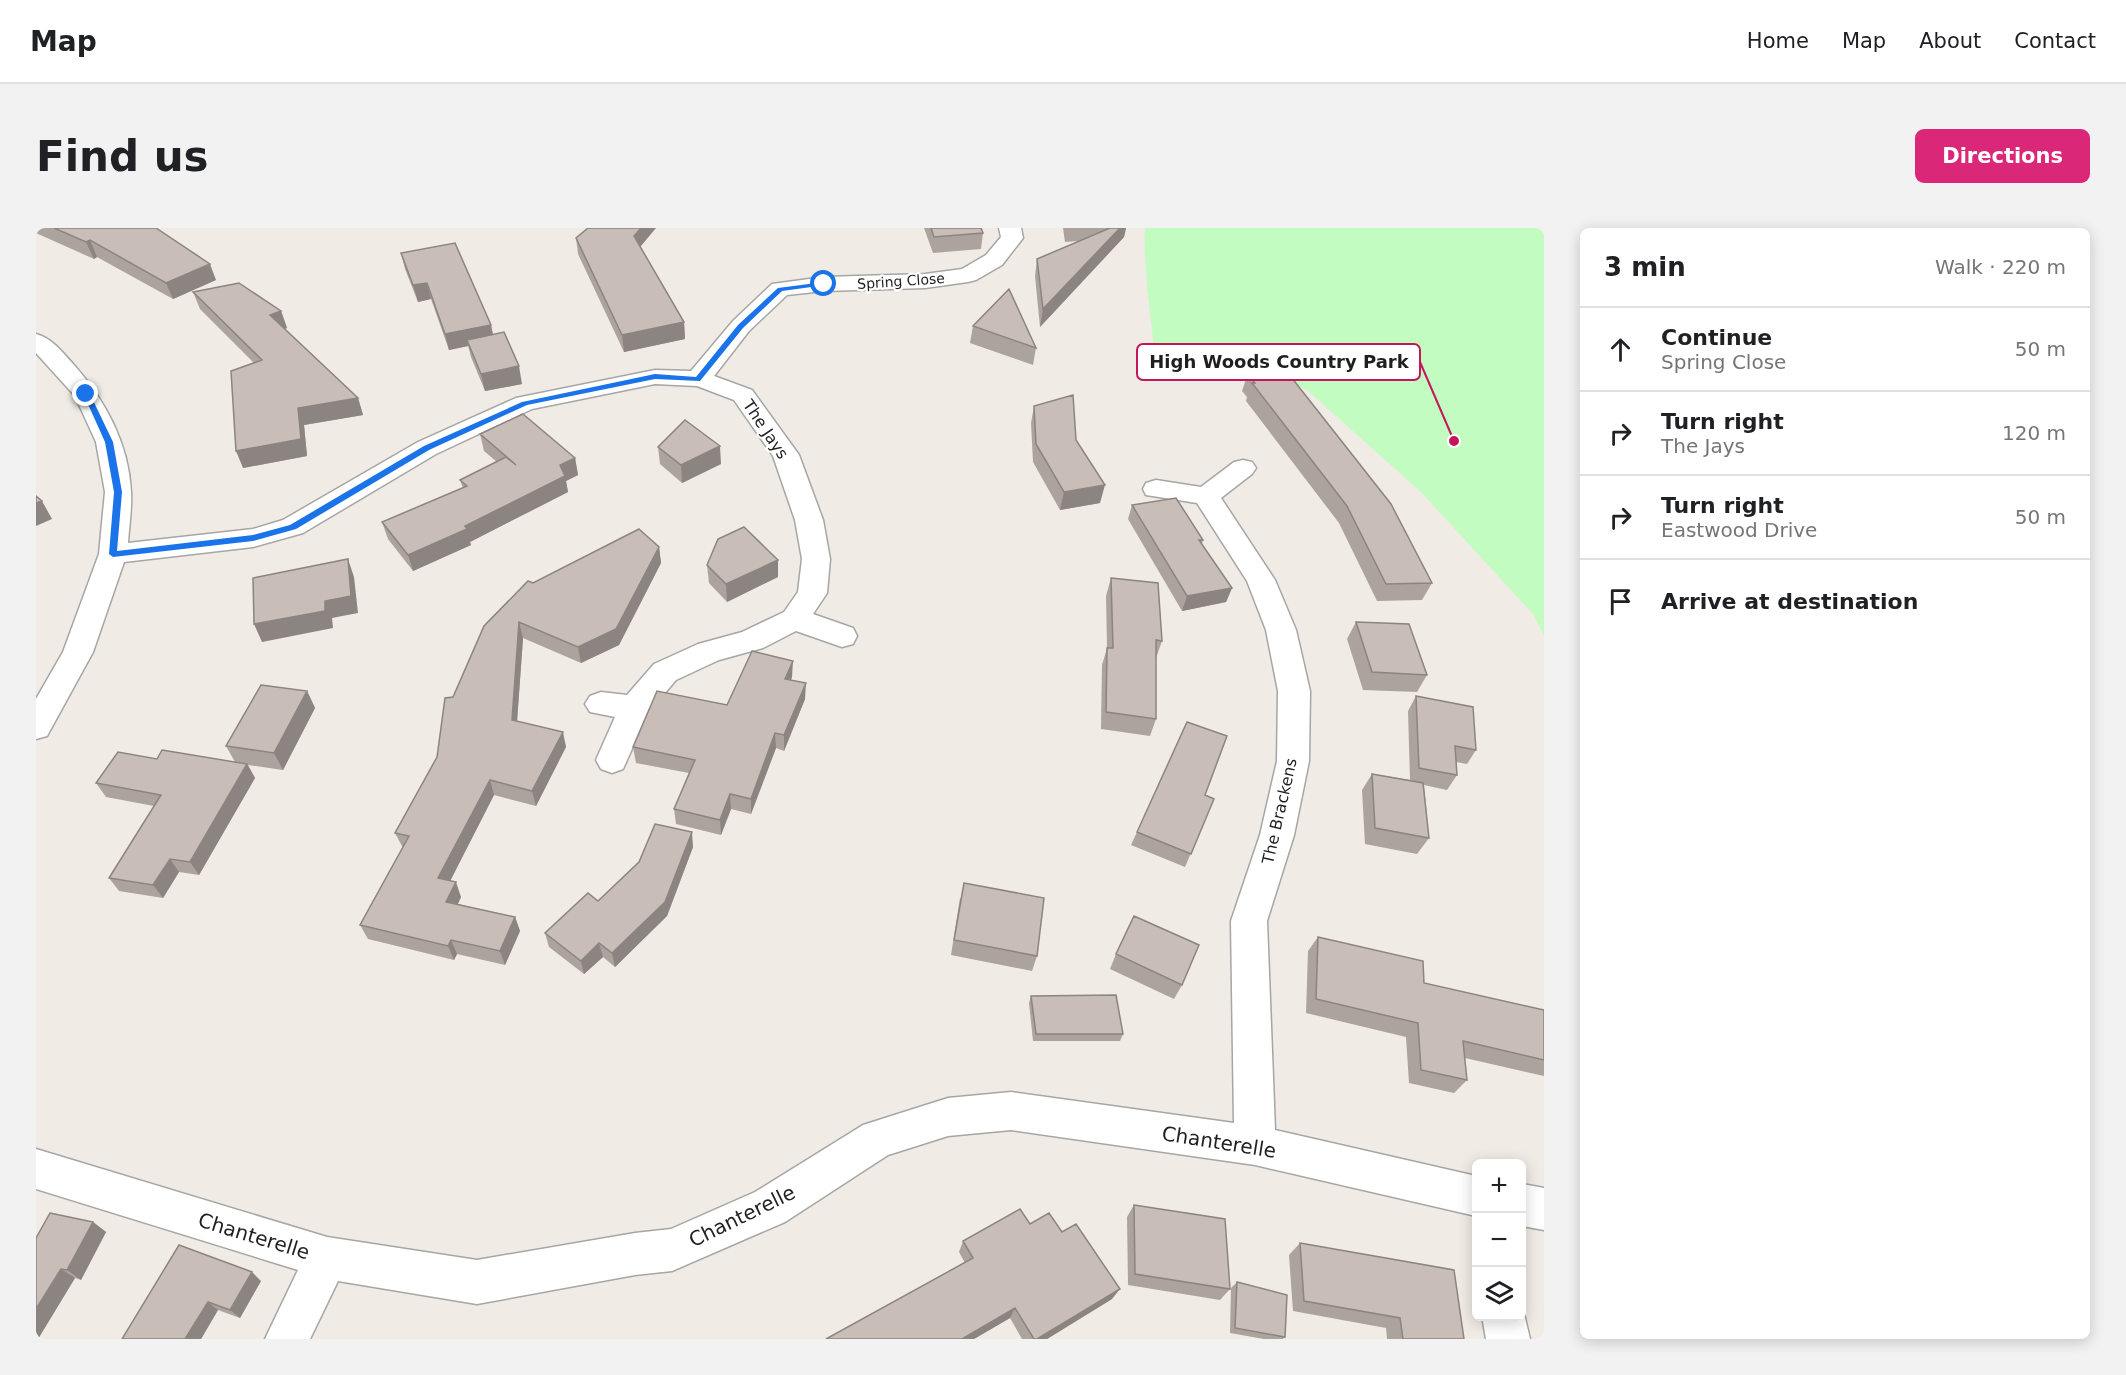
<!DOCTYPE html>
<meta charset="utf-8">
<style>
:root{--surface:#fff;--page:#f2f2f2;--text:#202124;--muted:#757577;--line:#e0e0e0;--accent:#db2777}
body{margin:0;font-family:"DejaVu Sans",sans-serif;background:var(--page);color:var(--text)}
.controls{position:absolute;right:18px;bottom:18px;display:grid;overflow:hidden;border-radius:9px;box-shadow:0 3px 15px #0003}
.controls button{width:54px;height:54px;display:grid;place-items:center;padding:0;border:0;border-bottom:2px solid var(--line);background:var(--surface);color:var(--text);font:30px sans-serif}
.stop{position:absolute;width:18px;height:18px;margin:-14px;border:4px solid #1a73e8;border-radius:50%;background:#fff}
.stop.end{background:#1a73e8;border-color:#fff;box-shadow:0 2px 6px #0008}
.list{margin:0;padding:0;list-style:none}
h2{display:flex;justify-content:space-between;align-items:center;height:78px;margin:0;padding:0 24px;font-size:26px}
h2 small{font-size:20px;font-weight:400;color:var(--muted)}
.list li{display:grid;grid-template-columns:39px 1fr auto;gap:18px;align-items:center;box-sizing:border-box;height:84px;padding:0 24px;border-top:2px solid var(--line)}
.list b{display:block;font-size:22px;white-space:nowrap}
.list p{margin:0;font-size:20px;white-space:nowrap;color:var(--muted)}
.list em{font-size:20px;font-style:normal;color:var(--muted)}
.icon{flex:none;width:33px;height:33px;fill:none;stroke:currentColor;stroke-width:2;stroke-linecap:round;stroke-linejoin:round}
.map{position:relative;flex:none;width:1508px;height:1111px;overflow:hidden;border-radius:9px}
header{display:flex;align-items:center;gap:36px;box-sizing:border-box;height:84px;padding:0 30px;background:var(--surface);border-bottom:2px solid var(--line)}
header strong{font-size:28px}
nav{display:flex;gap:33px;margin-inline-start:auto;font-size:21px}
.intro{display:flex;align-items:center;justify-content:space-between;box-sizing:border-box;height:144px;padding:0 36px}
h1{margin:0;font-size:42px}
.button{padding:15px 27px;border-radius:9px;background:var(--accent);color:#fff;font-size:21px;font-weight:700}
main{display:flex;gap:36px;padding:0 36px}
aside{flex:1;background:var(--surface);border-radius:9px;box-shadow:0 3px 15px #0003}
.map>svg:first-child{display:block}
.park{fill:#c2fcc0}
.lines{fill:none;stroke-linecap:round;stroke-linejoin:round}
.street-casing{stroke:#a6a6a6;stroke-width:3}
.street{fill:#fff;fill-rule:evenodd}
.wall{fill:#aca39d}
.shaded-wall{fill:#8c8480}
.building{fill:#c8bdb7;stroke:#8c8480;stroke-width:1.5}
.route{fill:#1a73e8}
.labels{text-anchor:middle;stroke-width:4.5;stroke-linejoin:round;paint-order:stroke}
.far-street-label{font-size:14px;fill:#1f1f1f;stroke:#fff}
.street-label{font-size:16px;fill:#1f1f1f;stroke:#fff}
.near-street-label{font-size:20px;fill:#1f1f1f;stroke:#fff}
.leader{fill:none;stroke:#c2185b;stroke-width:2}
.callout-dot{fill:#c2185b;stroke:#fff;stroke-width:2}
.callout{fill:#fff;stroke:#c2185b;stroke-width:2}
.callout-label{font-size:18px;text-anchor:middle;font-weight:bold;fill:#1f1f1f}
</style>
<header>
<strong>Map</strong>
<nav><a>Home</a><a>Map</a><a>About</a><a>Contact</a></nav>
</header>
<div class="intro"><h1>Find us</h1><a class="button">Directions</a></div>
<main>
<div class="map">
<svg width="1508" height="1111" viewBox="0 0 1508 1111">
<rect width="100%" height="100%" fill="#f0ebe4"/>
<path class="park" d="M1109,0H1508V407L1497,386L1385,264L1271,162L1230,142L1188,136L1157,142L1119,134C1116,89 1107,45 1109,0Z"/>
<g class="lines">
<defs>
<path id="street" d="M963,0H985L987,10L966,37L940,52L932,54L889,60L788,63L751,67L713,103L678,148L716,162L763,227L787,292L794,331L791,365L777,386L817,400L821,408L817,416L806,419L760,403L727,420L683,432L640,452L612,485L587,541L576,545L565,541L560,532L579,489L554,484L549,476L554,468L565,464L591,467L618,436L662,416L706,404L748,384L762,364L766,331L759,292L737,228L698,172L661,158L619,156L496,181L400,226L267,305L217,319L88,334L57,424L11,508L0,511V471L27,424L63,326L69,264L60,214L39,168L0,125V106C16,110 27,125 38,137C69,172 93,216 95,264C96,281 93,298 92,315L217,301L247,292L382,214L480,170L619,142L655,143L697,93L736,56L788,49L889,46L926,41L950,27L965,9Z
M1207,232L1216,234L1220,240L1216,246L1185,270L1239,352L1260,402L1274,463L1273,533L1258,607L1231,693L1239,902L1440,948V988L1219,937L975,902L912,908L852,927L749,994L636,1043L599,1047L441,1076L302,1053L274,1111H229L262,1042L0,961V921L291,1009L441,1032L599,1005L635,1001L719,964L827,897L912,870L975,864L1198,895L1195,693L1224,607L1241,533L1242,463L1230,402L1211,353L1161,275L1110,267L1107,261L1110,255L1120,252L1165,259L1198,234Z
M1486,956L1508,960V1002L1486,998Z
M1486,1077L1494,1111H1450L1446,1088H1486Z"/>
</defs>
<use href="#street" class="street-casing"/>
<use href="#street" class="street"/>
</g>
<path class="wall" d="M0,0H120L180,52L137,71L61,29L58,31L0,5Z
M888,0H945L947,5L945,21L897,25Z
M1027,0H1090L1088,9L1004,99L999,48L1001,31L1043,13L1029,14Z
M540,10L648,94L649,111L588,124L542,26Z
M365,25L455,97L457,106L486,156L449,163L435,129L432,118L413,122L395,71L382,74L369,41Z
M157,64L245,83L251,100L249,101L322,170L327,187L268,197L271,228L207,240L218,135L164,81Z
M937,98L1000,120L997,137L934,115Z
M1212,145L1396,355L1386,372L1341,373L1303,295L1210,173L1211,169L1206,163Z
M998,178L1064,275L1024,282L997,234L995,195Z
M444,206L539,230L542,247L530,253L532,264L434,314L435,317L377,343L352,311L346,294L427,260L424,252L461,234L448,223Z
M622,219L685,236L646,255L624,236Z
M1096,277L1167,312L1166,316L1196,360L1190,374L1146,383L1092,291Z
M623,319L625,335L583,417L545,435L487,410L481,493L530,519L500,578L458,567L414,653L425,669L422,676L479,689L484,703L469,737L421,726L418,732L332,711L324,697L367,620L359,605L401,529L417,469L497,355Z
M742,332V349L691,374L673,355L671,337Z
M1075,350L1126,413L1120,430V491L1114,508L1065,501L1066,437L1071,420L1070,368Z
M1320,394L1391,447L1381,464L1327,462L1311,411Z
M756,449L755,452L769,471L748,523L740,520L715,586L695,581L685,607L640,596L638,581L653,545L600,535L597,519Z
M271,463L279,480L247,542L212,537L219,550L163,647L143,644L127,670L83,663L73,650L118,578L70,569L60,555L121,531L199,534L190,518Z
M1380,468L1440,522L1431,536L1420,534L1421,547L1411,562L1388,557L1393,610L1381,626L1329,616L1326,562L1336,546L1374,552L1372,483Z
M1169,567L1178,571L1149,639L1095,617L1101,604Z
M657,619L631,688L579,739L567,729L548,746L513,719L509,705L562,673Z
M924,670L1001,728L996,743L915,727Z
M1282,709L1388,755L1508,782V848L1429,830L1431,852L1418,865L1373,855L1370,809L1270,785L1272,723Z
M1080,726L1146,757L1138,771L1074,741Z
M995,768L1087,806L1084,813H997L993,775Z
M1098,977L1194,1061L1184,1072L1092,1057L1091,989Z
M57,994L70,1004L45,1052L39,1050L2,1111H0V1010Z
M994,996L1026,1004L1076,1071L1011,1111H986L974,1090L938,1111H790L929,1035L923,1024L927,1013Z
M1264,1015L1428,1111H1351L1350,1100L1257,1083L1253,1027Z
M225,1053L204,1090L182,1082L165,1111H86Z
M1201,1054L1249,1109L1247,1111H1228L1194,1105L1195,1060Z"/>
<path class="shaded-wall" d="M605,0H620L600,24L598,8Z
M1084,0H1090L1088,9L1004,99L1007,81Z
M54,12L61,29L58,31L50,14Z
M174,36L180,52L137,71L130,55Z
M391,55L395,71L382,74L377,57Z
M245,83L251,100L240,104L234,87Z
M648,94L649,111L588,124L586,107Z
M455,97L458,113L431,112L432,118L413,122L409,106Z
M483,138L486,156L449,163L445,146Z
M322,170L327,187L268,197L271,228L207,240L200,223L262,180Z
M684,218L685,236L646,255L645,237Z
M539,230L542,247L530,253L532,264L434,314L435,317L377,343L372,327L429,298L524,237Z
M1069,257L1064,275L1024,282L1028,264Z
M6,273L16,291L0,298V275Z
M623,319L625,335L583,417L545,435L542,419Z
M312,331L318,349L322,385L296,390L297,400L226,414L218,396L289,373Z
M742,332V349L691,374L690,356Z
M1196,360L1190,374L1146,383L1151,368Z
M483,394L487,410L480,508L476,492Z
M757,433L756,449L749,466V451Z
M770,455L769,471L748,523V507Z
M271,463L279,480L247,542L238,525Z
M527,504L530,519L500,578L496,563Z
M739,505L740,520L715,586V571Z
M211,536L219,550L163,647L154,634Z
M454,552L458,567L408,665L402,650Z
M694,566L695,581L685,607L684,592Z
M656,604L657,619L631,688L579,739L576,725Z
M134,631L143,644L127,670L117,657Z
M420,654L425,669L416,688L410,674Z
M479,689L484,703L469,737L464,723Z
M415,712L421,726L418,732L412,718Z
M563,715L567,729L548,746L545,733Z
M57,994L70,1004L45,1052L31,1042Z
M25,1041L39,1050L2,1111H0V1081Z
M216,1044L225,1053L204,1090L194,1082Z
M1084,1061L1076,1071L1011,1111H1001Z
M172,1074L182,1082L165,1111H149Z
M979,1080L974,1090L938,1111H926Z"/>
<path class="building" d="M18,0H120L174,36L130,55L54,12L50,14Z
M552,0H605L598,8L648,94L586,107L540,10Z
M895,0H945L947,5L898,9Z
M1074,0H1084L1007,81L1001,31Z
M419,15L455,97L409,106L391,55L377,57L365,25Z
M203,55L245,83L234,87L322,170L262,180L265,211L200,223L195,143L226,132L157,64Z
M973,61L1000,120L937,98Z
M468,104L483,138L445,146L431,112Z
M1237,126L1355,276L1396,355L1350,356L1311,278L1216,155H1219L1212,145Z
M1037,167L1040,212L1069,257L1028,264L1000,216L998,178Z
M487,186L539,230L524,237L529,248L429,298L431,301L372,327L346,294L431,258L424,252L470,229L480,237L444,206Z
M649,192L684,218L645,237L622,219Z
M0,268L6,273L0,275Z
M1140,270L1167,312H1163L1196,360L1151,368L1096,277Z
M708,299L742,332L690,356L671,337L682,311Z
M603,301L623,319L580,401L542,419L483,394L476,492L527,504L496,563L454,552L402,650L420,654L410,674L479,689L464,723L415,712L412,718L324,697L373,608L359,605L401,529L409,470L417,469L448,398L492,353L497,355Z
M312,331L315,368L289,373V383L218,396L217,350Z
M1075,350L1122,355L1126,413L1120,412V491L1070,484L1071,420H1077Z
M1320,394L1373,396L1391,447L1336,444Z
M716,423L757,433L749,451L770,455L748,507L739,505L715,571L694,566L684,592L638,581L659,532L597,519L621,463L691,477Z
M225,457L271,463L238,525L190,518Z
M1380,468L1437,479L1440,522L1419,518L1421,547L1383,540Z
M1151,494L1191,508L1169,567L1178,571L1155,626L1101,604Z
M126,522L211,536L154,634L134,631L117,657L73,650L125,567L60,555L82,524L121,531Z
M1336,546L1387,555L1393,610L1339,600Z
M619,596L656,604L629,674L576,725L563,715L545,733L509,705L552,665L562,673L603,634Z
M928,655L1008,670L1001,728L918,712Z
M1098,688L1163,717L1146,757L1080,726Z
M1282,709L1387,733L1388,755L1508,782V832L1427,813L1431,852L1385,842L1382,795L1280,771Z
M1080,767L1087,806H1000L995,768Z
M1098,977L1189,991L1194,1061L1099,1046Z
M984,981L994,996L1013,985L1026,1004L1040,996L1084,1061L1001,1111H998L979,1080L926,1111H790L937,1030L927,1013Z
M14,985L57,994L31,1042L25,1041L0,1081V1010Z
M1264,1015L1418,1042L1428,1111H1367L1364,1090L1268,1073Z
M143,1017L216,1044L194,1082L172,1074L149,1111H86Z
M1201,1054L1251,1067L1249,1109L1199,1100Z"/>
<path class="route" d="M788,54L790,57L746,63L707,100L664,153L619,151L491,177L393,222L260,301L217,313L77,329L73,326L78,264L69,214L47,165L54,166L77,214L86,264L81,323L217,307L254,297L388,218L486,174L619,146L660,149L702,97L742,60Z"/>
<g class="labels">
<g class="far-street-label">
<text transform="translate(865 53) rotate(-4)" y="5">Spring Close</text>
</g>
<g class="street-label">
<text transform="translate(730 201) rotate(56)" y="6">The Jays</text>
<text transform="translate(1243 583) rotate(-77)" y="6">The Brackens</text>
</g>
<g class="near-street-label">
<text transform="translate(1183 914) rotate(9)" y="7">Chanterelle</text>
<text transform="translate(706 988) rotate(-26)" y="7">Chanterelle</text>
<text transform="translate(218 1008) rotate(17)" y="7">Chanterelle</text>
</g>
</g>
<path class="leader" d="M1418 213L1384 134"/>
<circle class="callout-dot" cx="1418" cy="213" r="6"/>
<rect class="callout" x="1101" y="116" width="283" height="36" rx="6"/>
<g class="callout-label">
<text x="1243" y="140">High Woods Country Park</text>
</g>
</svg>
<div class="controls">
<button>+</button>
<button>−</button>
<button><svg class="icon" aria-label="layers" viewBox="0 0 24 24"><path d="M12 4l9 5-9 5-9-5zM3 14l9 5 9-5"/></svg></button>
</div>
<div class="stop" style="left:788px;top:56px"></div>
<div class="stop end" style="left:50px;top:166px"></div>
</div>
<aside>
<h2>3 min<small>Walk · 220 m</small></h2>
<ul class="list">
<li><svg class="icon" aria-label="ahead" viewBox="0 0 24 24"><path d="M12 20V5M6 11l6-6 6 6"/></svg><div><b>Continue</b><p>Spring Close</p></div><em>50 m</em></li>
<li><svg class="icon" aria-label="right" viewBox="0 0 24 24"><path d="M7 20v-9h11M14 6l5 5-5 5"/></svg><div><b>Turn right</b><p>The Jays</p></div><em>120 m</em></li>
<li><svg class="icon" aria-label="right" viewBox="0 0 24 24"><path d="M7 20v-9h11M14 6l5 5-5 5"/></svg><div><b>Turn right</b><p>Eastwood Drive</p></div><em>50 m</em></li>
<li><svg class="icon" aria-label="arrive" viewBox="0 0 24 24"><path d="M6 21V4h12l-3 4 3 4H6"/></svg><div><b>Arrive at destination</b></div></li>
</ul>
</aside>
</main>
